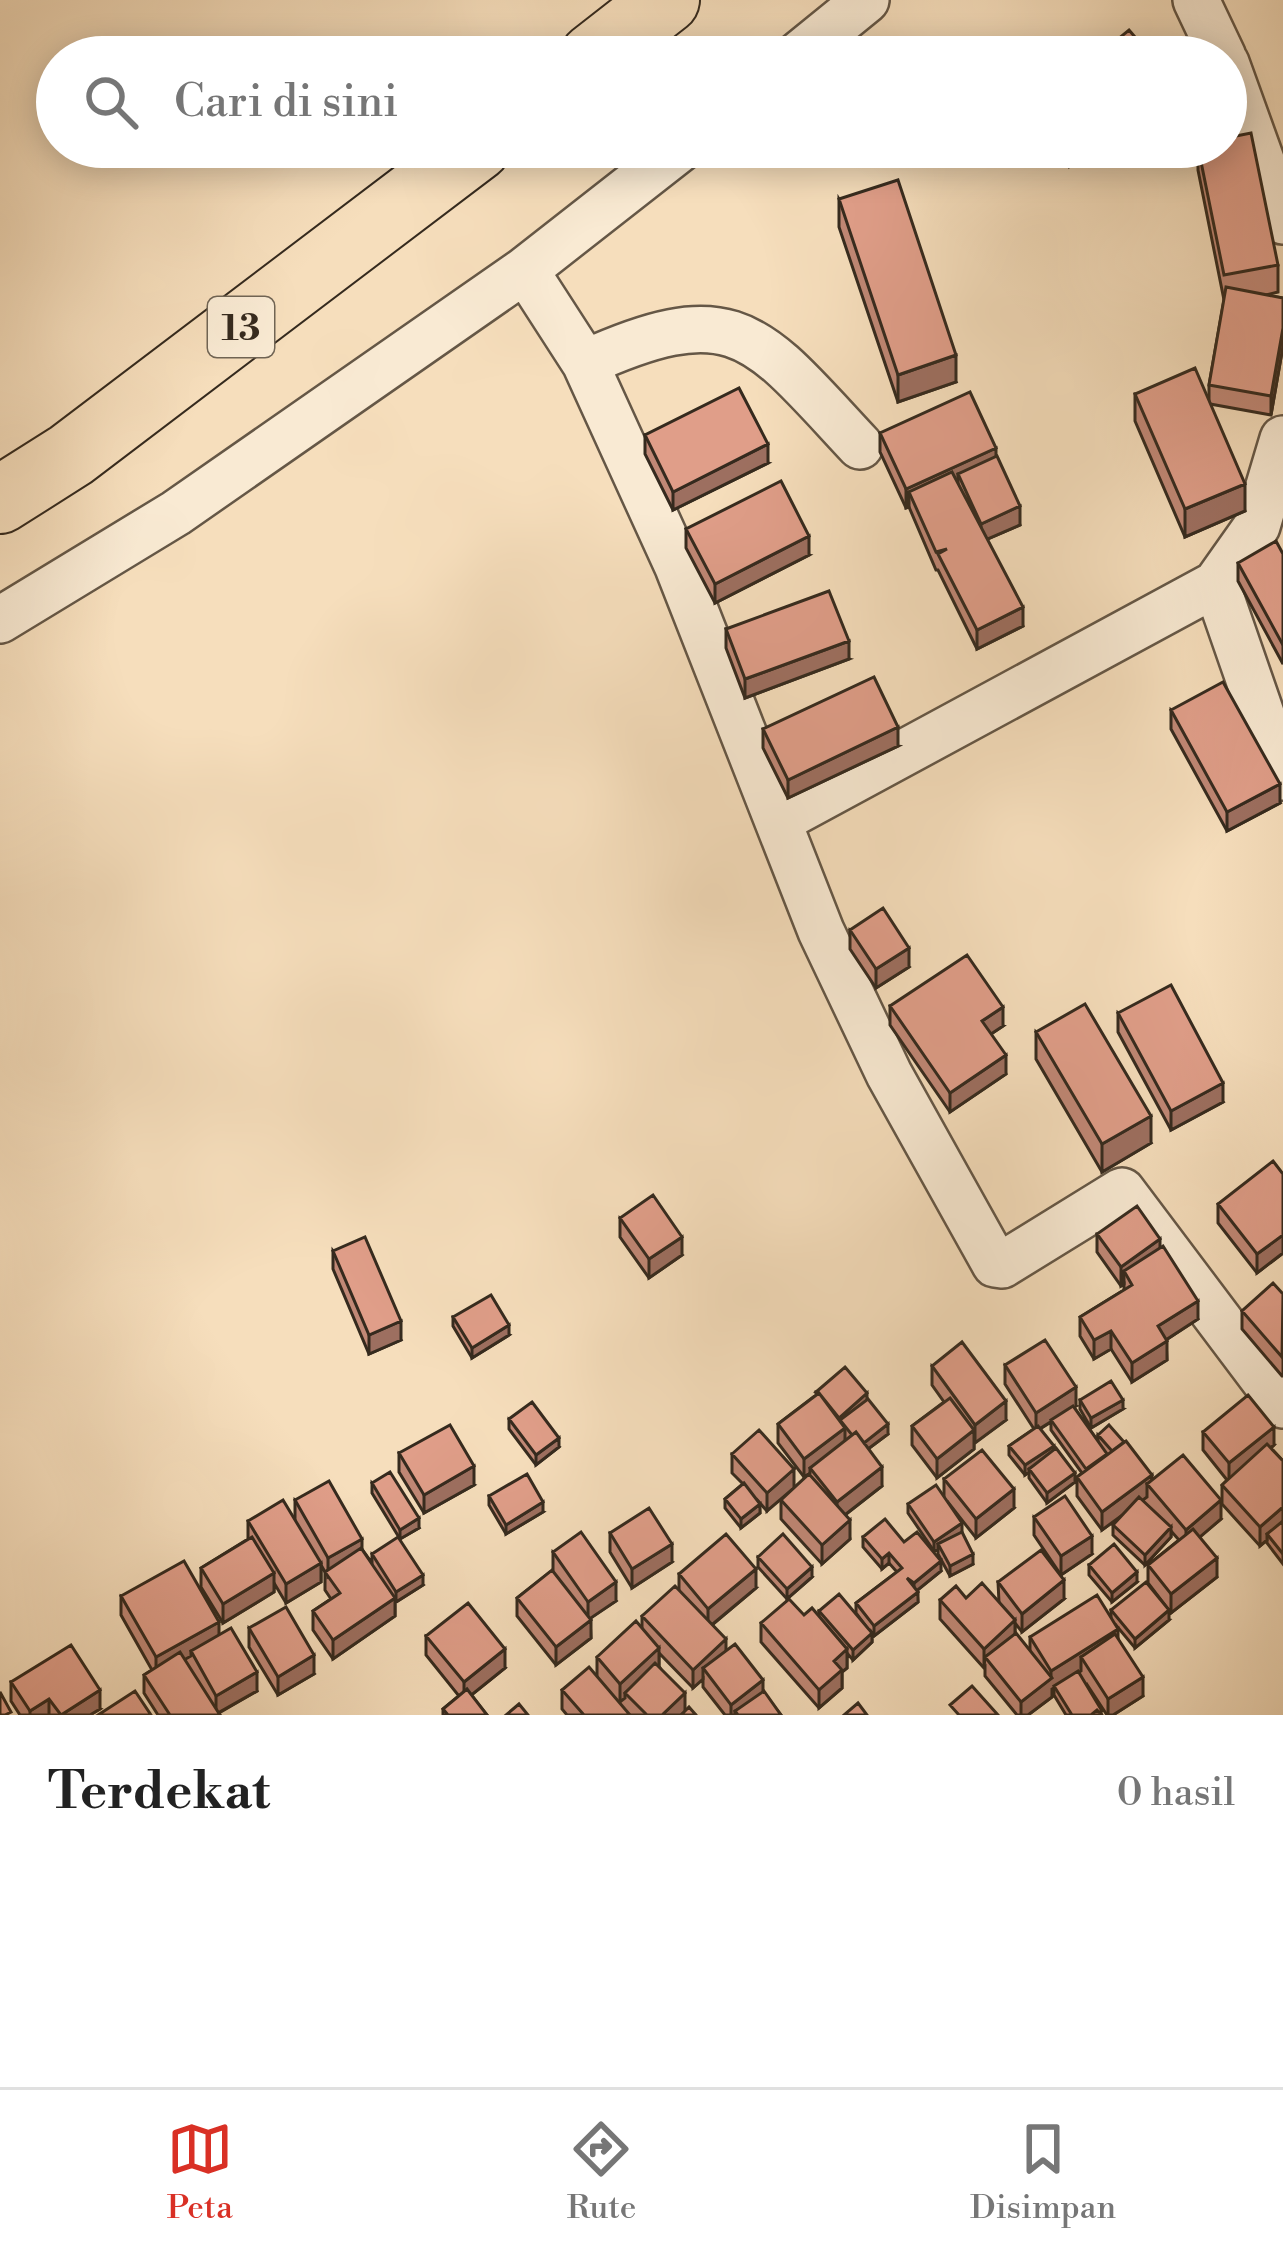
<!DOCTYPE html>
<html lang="id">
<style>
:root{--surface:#fff;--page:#f6f6f6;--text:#222;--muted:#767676;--line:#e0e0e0;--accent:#d93025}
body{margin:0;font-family:"Libre Bodoni",serif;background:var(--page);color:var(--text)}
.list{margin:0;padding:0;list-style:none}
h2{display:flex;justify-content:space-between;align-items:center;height:156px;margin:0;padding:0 48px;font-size:51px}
h2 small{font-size:39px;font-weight:400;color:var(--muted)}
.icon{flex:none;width:66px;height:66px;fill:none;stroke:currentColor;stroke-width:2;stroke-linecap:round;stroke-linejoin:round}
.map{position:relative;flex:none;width:1283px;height:1715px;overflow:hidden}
.search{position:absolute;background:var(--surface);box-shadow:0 6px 30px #0003;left:36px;right:36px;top:36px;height:132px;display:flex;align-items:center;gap:30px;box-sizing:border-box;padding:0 42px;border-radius:66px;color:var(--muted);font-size:45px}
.sheet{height:372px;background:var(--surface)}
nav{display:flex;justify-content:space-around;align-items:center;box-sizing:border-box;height:168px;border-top:3px solid var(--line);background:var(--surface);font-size:33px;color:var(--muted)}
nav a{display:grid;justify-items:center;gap:6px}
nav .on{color:var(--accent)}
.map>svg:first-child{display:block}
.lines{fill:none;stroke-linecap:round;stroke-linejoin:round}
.minor-casing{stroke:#655746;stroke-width:50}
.highway-casing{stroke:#352a1e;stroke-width:70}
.minor{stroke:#f9ead3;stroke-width:45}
.highway{stroke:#f6debc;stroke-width:66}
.wall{fill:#c18876;stroke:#352a1e;stroke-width:3}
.shaded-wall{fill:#9d6f60;stroke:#352a1e;stroke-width:3}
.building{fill:#e09e89;stroke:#352a1e;stroke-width:3}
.labels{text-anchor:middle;stroke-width:10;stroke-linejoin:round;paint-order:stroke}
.shield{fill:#f9ead3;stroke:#706454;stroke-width:3}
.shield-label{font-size:36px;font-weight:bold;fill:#352a1e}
</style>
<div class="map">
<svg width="1283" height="1715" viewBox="0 0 1283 1715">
<rect width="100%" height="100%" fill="#f6debc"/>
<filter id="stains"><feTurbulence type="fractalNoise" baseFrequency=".00167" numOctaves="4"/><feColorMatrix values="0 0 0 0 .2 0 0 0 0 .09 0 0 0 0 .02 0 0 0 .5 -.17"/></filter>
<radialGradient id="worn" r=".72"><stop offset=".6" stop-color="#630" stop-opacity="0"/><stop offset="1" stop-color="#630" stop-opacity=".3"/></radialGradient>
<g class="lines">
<defs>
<path id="minor" d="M1196,0L1223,57
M796,57L866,0
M1226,63L1283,221
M525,270L585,363L678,567L821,931L889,1074L995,1264L1002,1265L1122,1191L1283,1405
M585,363C737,294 757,336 860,446
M1283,439L1257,526L1216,584L1283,777
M0,620L176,513L525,270L682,147
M778,821L1216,584"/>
<path id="highway" d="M593,57L666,0
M0,500L71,455L477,147"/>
</defs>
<use href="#minor" class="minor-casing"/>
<use href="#highway" class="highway-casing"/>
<use href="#minor" class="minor"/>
<use href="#highway" class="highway"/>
</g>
<path class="wall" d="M1054,147H1093L1070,166Z
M1198,147L1278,265V292L1266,295L1283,298V346L1271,415L1210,404L1245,511L1185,537L1135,421V394L1209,400V385L1224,300L1198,170Z
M839,199L956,382L898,402L839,227Z
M880,433L996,457L1020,525L987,539L1023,626L977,649L938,570H936L909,507L906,508L880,452Z
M645,435L768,463L673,510L645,454Z
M686,529L809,555L715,603L686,548Z
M1283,554V664L1238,581V563Z
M726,629L849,659L745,698L726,648Z
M1171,710L1280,803L1227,831L1171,729Z
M763,729L898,746L788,798L763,748Z
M850,930L909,967L876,988L850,949Z
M890,1006L1003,1026L991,1034L1006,1074L950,1112L890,1025Z
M1118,1013L1223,1102L1171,1130L1118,1032Z
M1036,1032L1151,1143L1102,1172L1036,1059Z
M1283,1174V1253L1257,1273L1218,1223V1204Z
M620,1218L682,1255L649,1278L620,1237Z
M1097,1234L1160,1248L1198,1319L1166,1340L1167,1360L1132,1382L1111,1349L1094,1359L1080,1336V1317L1124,1290V1284L1121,1286L1097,1252Z
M333,1251L401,1340L369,1354L333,1269Z
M1283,1294V1376H1282L1242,1329V1311Z
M453,1317L509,1335L472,1358L453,1326Z
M1005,1365L1076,1406L1074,1407L1098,1441V1435L1152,1480L1221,1519L1199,1537L1217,1577L1171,1613L1148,1583V1565L1179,1540L1171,1531V1537L1145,1565L1113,1535V1525L1121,1516L1102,1530L1077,1496V1477L1082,1473L1051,1430V1422L1040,1429L1075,1482L1047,1503L1029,1478V1472L1025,1475L1009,1455V1446L1034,1429L1005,1384Z
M932,1366L1006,1420L974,1443V1449L937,1478L912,1445V1426L944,1402L932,1385Z
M816,1392L867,1400L888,1434L868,1449L882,1486L845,1515L850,1539L822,1564L781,1519V1500L810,1473L804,1477L778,1443V1424L816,1395Z
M1080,1400L1123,1409L1091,1428L1080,1409Z
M509,1419L559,1447L536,1465L509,1429Z
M1203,1432L1274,1445L1271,1448L1283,1461V1564L1267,1543V1540L1260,1546L1222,1504V1485L1227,1480L1203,1450Z
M399,1453L474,1485L424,1513L399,1472Z
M732,1454L794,1469L767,1511L759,1502L760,1513L741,1528L725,1508V1499L743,1484L732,1473Z
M944,1479L1014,1508L976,1538L947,1501L973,1564L950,1576L938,1554V1549L934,1551L908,1513V1504L944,1497Z
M372,1483L419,1528L400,1539L372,1493Z
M489,1496L543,1512L506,1534L489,1505Z
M295,1500L362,1549L372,1563V1554L423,1585L396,1602L395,1600V1616L333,1659L313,1630V1611L331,1599L325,1590V1572L321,1565V1582L286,1603L274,1583V1592L223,1623L201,1587V1568L248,1539V1521L295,1519Z
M1034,1517L1092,1554L1061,1575L1034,1535Z
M610,1533L672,1562L632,1588L610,1552Z
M863,1537L904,1542L941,1571L917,1590L918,1602L874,1636L872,1633V1642L853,1660L847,1653V1668L842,1672V1688L819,1708L761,1642V1623L804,1615L819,1617V1611L868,1629L856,1613V1603L897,1572L889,1563L882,1569L863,1547Z
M553,1552L616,1601L590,1618L591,1638L556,1665L517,1616V1598L553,1570Z
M758,1557L812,1577L787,1599L758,1567Z
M1089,1565L1137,1582L1112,1602L1089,1575Z
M679,1574L756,1588L712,1625L726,1651L763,1692L781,1715H725L703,1687V1679L693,1688L659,1653V1666L685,1711L696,1715H567L562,1709V1690L597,1676V1657L642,1628V1616L679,1590Z
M998,1582L1064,1599L1022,1632L1015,1623V1634L1030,1651V1637L1111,1618V1610L1169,1620L1135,1648L1115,1624L1118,1639L1143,1696L1113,1715H1107L1086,1683L1102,1715H1066L1054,1695V1688L1052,1689V1697L1028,1715H1017L985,1676V1667L984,1668L940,1619V1600L966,1598L999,1602Z
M121,1596L219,1635L257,1691L219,1713L220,1715H158L144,1693V1675L152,1670L121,1615Z
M249,1628L314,1674L278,1695L249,1647Z
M426,1636L505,1668L471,1695L487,1715H443V1709L459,1696L426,1655Z
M11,1682L100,1709L90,1715H20L11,1701Z"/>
<path class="shaded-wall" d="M1071,147H1093L1070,166Z
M1283,328V346L1271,415V396Z
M956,355V382L898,402V375Z
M768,444V463L673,510V492Z
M996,448V467L958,474V484L909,492V507L906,508V489Z
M1245,484V511L1185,537V509Z
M1020,506V525L981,542V524Z
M809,536V555L715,603V584Z
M1023,607V626L977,649V630Z
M849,641V659L745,698V679Z
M898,727V746L788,798V780Z
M1280,784V803L1227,831V812Z
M909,948V967L876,988V969Z
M1003,1007V1026L982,1040V1021Z
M1006,1055V1074L950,1112V1093Z
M1223,1083V1102L1171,1130V1111Z
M1151,1116V1143L1102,1172V1144Z
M1283,1235V1253L1257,1273V1254Z
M682,1237V1255L649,1278V1259Z
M1160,1239V1258L1124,1271V1284L1121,1286V1267Z
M1198,1301V1319L1158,1345V1326Z
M401,1321V1340L369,1354V1335Z
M509,1325V1335L472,1358V1348Z
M1111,1331V1349L1094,1359V1340Z
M1167,1341V1360L1132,1382V1363Z
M1076,1387V1406L1036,1431V1413Z
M867,1393V1402L843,1424L839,1418Z
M1123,1400V1409L1091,1428V1418Z
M1006,1401V1420L975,1443V1425Z
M888,1424V1434L860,1455V1445Z
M1274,1427V1445L1229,1482V1463Z
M845,1428V1446L810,1468V1473L804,1477V1459Z
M974,1430V1449L937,1478V1459Z
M559,1438V1447L536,1465V1455Z
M1054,1446V1455L1029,1469V1472L1025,1475V1465Z
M474,1466V1485L424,1513V1495Z
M882,1467V1486L837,1521V1502Z
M794,1469V1488L767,1511V1493Z
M1075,1473V1482L1047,1503V1493Z
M1152,1475V1489L1147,1484V1497L1102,1530V1512Z
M1014,1489V1508L976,1538V1519Z
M1221,1500V1519L1186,1549V1530Z
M543,1502V1512L506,1534V1525Z
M760,1504V1513L741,1528V1519Z
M1283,1507V1526L1267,1534V1540L1260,1546V1527Z
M419,1518V1528L400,1539V1530Z
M850,1520V1539L822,1564V1545Z
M962,1523V1533L938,1544V1549L934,1551V1542Z
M1171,1527V1537L1145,1565V1555Z
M1092,1536V1554L1061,1575V1556Z
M362,1539V1557L328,1577V1558Z
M672,1544V1562L632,1588V1569Z
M889,1553V1563L882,1569V1559Z
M973,1554V1564L950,1576V1566Z
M1217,1558V1577L1171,1613V1594Z
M941,1561V1571L914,1593V1583Z
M321,1563V1582L286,1603V1584Z
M812,1567V1577L787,1599V1589Z
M756,1569V1588L708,1628V1609Z
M1137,1572V1582L1112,1602V1593Z
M274,1573V1592L223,1623V1604Z
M423,1575V1585L396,1602V1592Z
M1064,1580V1599L1022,1632V1614Z
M616,1582V1601L588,1620V1602Z
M918,1592V1602L874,1636V1626Z
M395,1598V1616L333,1659V1640Z
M1169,1610V1620L1135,1648V1639Z
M591,1620V1638L556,1665V1647Z
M1015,1620V1639L985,1657L984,1668V1649Z
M219,1622V1640L191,1651V1656L156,1676V1657Z
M1118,1629V1648L1081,1657V1671L1052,1689V1697L1028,1715H1021V1702L1051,1678V1671Z
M872,1633V1642L853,1660V1650Z
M726,1639V1657L703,1668V1679L693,1688V1670Z
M659,1648V1666L625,1693V1698L620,1702V1684Z
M505,1649V1668L464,1701V1682Z
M847,1649V1668L842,1672V1688L819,1708V1690L834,1661Z
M314,1655V1674L278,1695V1677Z
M257,1672V1691L216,1714V1696Z
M1143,1677V1696L1113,1715H1108V1699Z
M763,1680V1698L735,1711V1715H731V1705Z
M100,1690V1709L90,1715H61Z
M685,1693V1712L681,1715H662Z
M49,1699V1715H30V1711Z"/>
<path class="building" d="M1129,30L1152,57H1096Z
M1251,133L1278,265L1224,275L1198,147H1226V138Z
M898,180L956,355L898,375L839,199Z
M1226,287L1283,298V328L1271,396L1209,385Z
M1195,368L1245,484L1185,509L1135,394Z
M739,388L768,444L673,492L645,435Z
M970,392L996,448L906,489L880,433Z
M997,456L1020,506L981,524L958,474Z
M952,472L1023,607L977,630L938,554L947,549L936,552L909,492Z
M781,481L809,536L715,584L686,529Z
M1276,541L1283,554V645L1238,563Z
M829,591L849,641L745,679L726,629Z
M874,677L898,727L788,780L763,729Z
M1223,682L1280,784L1227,812L1171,710Z
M883,908L909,948L876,969L850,930Z
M967,955L1003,1007L982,1021L1006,1055L950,1093L890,1006Z
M1171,985L1223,1083L1171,1111L1118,1013Z
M1085,1004L1151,1116L1102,1144L1036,1032Z
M1273,1161L1283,1174V1235L1257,1254L1218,1204Z
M653,1195L682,1237L649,1259L620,1218Z
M1137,1206L1160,1239L1121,1267L1097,1234Z
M365,1237L401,1321L369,1335L333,1251Z
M1163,1246L1198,1301L1158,1326L1167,1341L1132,1363L1111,1331L1094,1340L1080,1317L1132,1285L1124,1271Z
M1273,1283L1283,1294L1282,1357L1242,1311Z
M491,1295L509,1325L472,1348L453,1317Z
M1045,1340L1076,1387L1036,1413L1005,1365Z
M962,1342L1006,1401L975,1425L932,1366Z
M845,1367L867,1393L839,1418L819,1393L816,1392Z
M1111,1381L1123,1400L1091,1418L1080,1400Z
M819,1393L845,1428L804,1459L778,1424Z
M1248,1395L1274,1427L1229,1463L1203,1432Z
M950,1398L974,1430L937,1459L912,1426Z
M868,1399L888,1424L864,1443L856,1432L852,1435L840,1420Z
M532,1402L559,1438L536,1455L509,1419Z
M1073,1406L1107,1454L1086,1469L1051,1420Z
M450,1425L474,1466L424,1495L399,1453Z
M1109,1425L1124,1442L1112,1451L1098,1435Z
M1038,1426L1054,1446L1025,1465L1009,1446Z
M759,1430L794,1469L767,1493L732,1454Z
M856,1432L882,1467L837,1502L810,1468Z
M1126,1441L1152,1475L1102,1512L1077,1477Z
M1267,1444L1283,1461V1507L1260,1527L1222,1485Z
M1056,1448L1075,1473L1047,1493L1029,1469Z
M982,1450L1014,1489L976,1519L944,1479Z
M1183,1455L1221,1500L1186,1530L1147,1484Z
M390,1472L419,1518L400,1530L372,1483Z
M527,1474L543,1502L506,1525L489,1496Z
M809,1474L850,1520L822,1545L781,1500Z
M329,1481L362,1539L328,1558L295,1500Z
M744,1483L760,1504L741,1519L725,1499Z
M936,1485L962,1523L934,1542L908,1504Z
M1065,1496L1092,1536L1061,1556L1034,1517Z
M1139,1497L1171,1527L1145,1555L1113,1525Z
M283,1500L321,1563L286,1584L248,1521Z
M649,1508L672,1544L632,1569L610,1533Z
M885,1519L904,1542L917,1532L941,1561L914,1583L907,1578L918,1592L874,1626L856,1603L902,1568L889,1553L882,1559L863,1537Z
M1283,1521V1554L1267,1534Z
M1193,1529L1217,1558L1171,1594L1148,1565Z
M581,1532L616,1582L588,1602L553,1552Z
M962,1532L973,1554L950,1566L938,1544Z
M726,1534L756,1569L708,1609L679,1574Z
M783,1534L812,1567L787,1589L758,1557Z
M252,1537L274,1573L223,1604L201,1568Z
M398,1537L423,1575L396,1592L372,1554Z
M1114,1544L1137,1572L1112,1593L1089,1565Z
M361,1548L395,1598L333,1640L313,1611L340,1593L325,1572Z
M1041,1550L1064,1580L1022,1614L998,1582Z
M184,1561L219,1622L156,1657L121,1596Z
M552,1570L591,1620L556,1647L517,1598Z
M1146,1582L1169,1610L1135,1639L1111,1610Z
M982,1583L1015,1620L984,1649L940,1600L956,1586L966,1598Z
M675,1586L726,1639L693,1670L642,1616Z
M839,1594L872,1633L853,1650L819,1611Z
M1097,1595L1118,1629L1051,1671L1030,1637Z
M789,1599L804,1615L812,1608L847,1649L834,1661L842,1670L819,1690L761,1623Z
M468,1603L505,1649L464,1682L426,1636Z
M286,1607L314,1655L278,1677L249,1628Z
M636,1621L659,1648L620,1684L597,1657Z
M231,1628L257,1672L216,1696L191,1651Z
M1016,1633L1052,1678L1021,1702L985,1657Z
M1115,1634L1143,1677L1108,1699L1081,1657Z
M735,1644L763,1680L731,1705L703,1668Z
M71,1645L100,1690L61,1715L49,1699L30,1711L11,1682Z
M180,1652L220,1715H170L144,1675Z
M655,1663L685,1693L662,1715H647L625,1693Z
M589,1667L630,1715H584L562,1690Z
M1078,1671L1102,1711L1099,1712L1097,1710L1091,1715H1072L1054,1686Z
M972,1686L998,1715H959L950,1705Z
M467,1689L487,1715H448L443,1709Z
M135,1691L151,1715H98Z
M764,1691L781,1715H738L735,1711Z
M0,1692L11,1712L5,1715H0Z
M858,1703L867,1715H844Z
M519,1704L528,1715H506Z
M689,1707L696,1715H681Z"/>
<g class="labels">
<rect class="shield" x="208" y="297" width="66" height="60" rx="9"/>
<g class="shield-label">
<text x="241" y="340">13</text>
</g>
</g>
<rect width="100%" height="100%" filter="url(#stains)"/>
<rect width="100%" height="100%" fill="url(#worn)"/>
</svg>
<div class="search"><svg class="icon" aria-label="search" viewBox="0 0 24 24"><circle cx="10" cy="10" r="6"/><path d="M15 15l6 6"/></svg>Cari di sini</div>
</div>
<section class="sheet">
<h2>Terdekat<small>0 hasil</small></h2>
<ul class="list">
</ul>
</section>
<nav>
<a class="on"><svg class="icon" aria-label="map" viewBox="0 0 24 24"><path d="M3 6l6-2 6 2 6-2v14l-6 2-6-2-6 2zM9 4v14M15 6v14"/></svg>Peta</a>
<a><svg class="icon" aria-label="directions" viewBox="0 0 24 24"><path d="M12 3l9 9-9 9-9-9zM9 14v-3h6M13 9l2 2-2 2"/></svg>Rute</a>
<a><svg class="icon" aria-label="saved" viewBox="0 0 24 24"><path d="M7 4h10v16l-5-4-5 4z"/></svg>Disimpan</a>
</nav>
